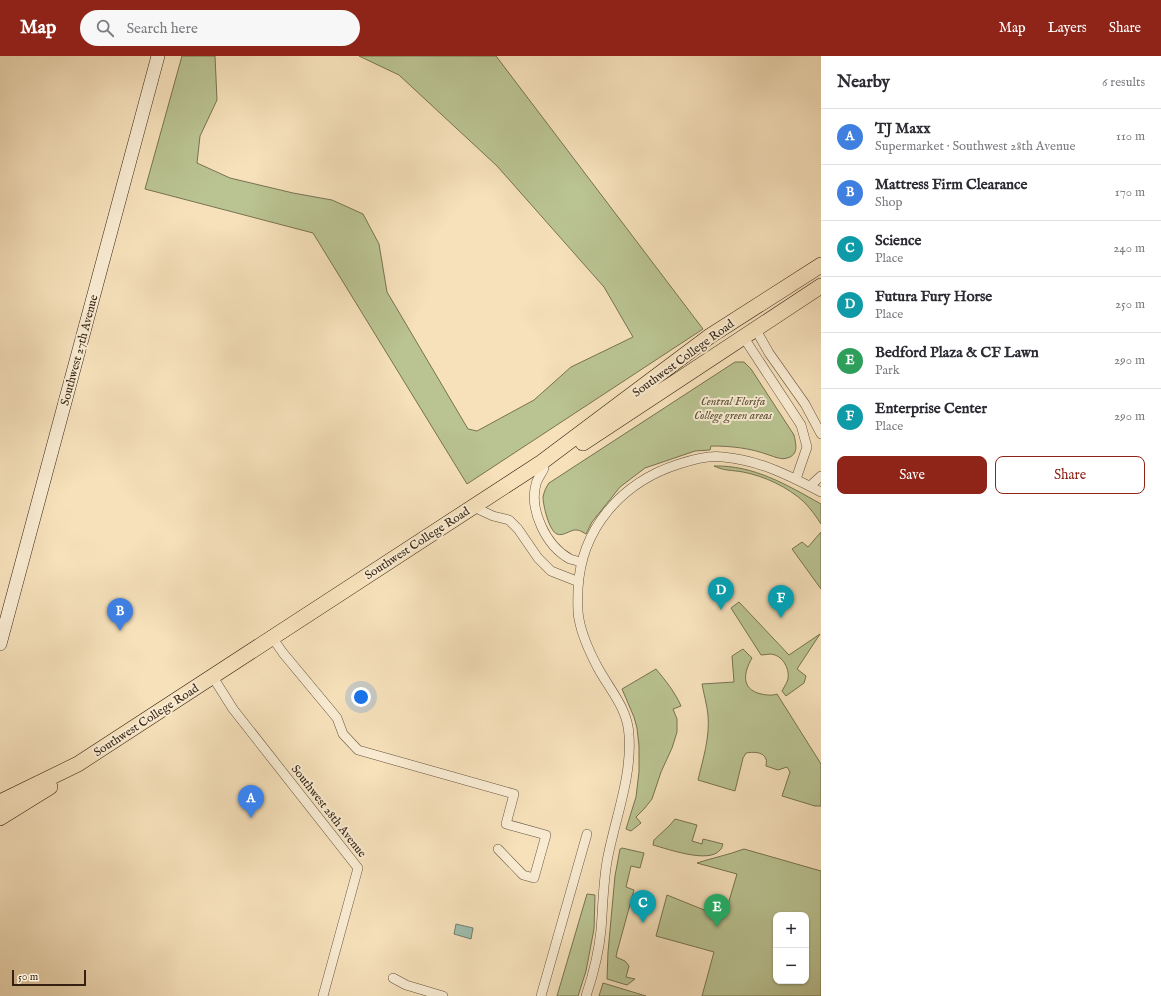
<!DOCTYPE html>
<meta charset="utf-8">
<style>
:root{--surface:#fff;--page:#f7f7f7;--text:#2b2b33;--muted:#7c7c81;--line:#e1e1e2;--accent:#8f2418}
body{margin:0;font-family:"IM FELL English",serif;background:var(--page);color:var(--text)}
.controls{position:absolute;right:12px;bottom:12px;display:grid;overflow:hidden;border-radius:8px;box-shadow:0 1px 3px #0004}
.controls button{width:36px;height:36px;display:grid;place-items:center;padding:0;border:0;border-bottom:1px solid var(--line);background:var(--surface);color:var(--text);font:20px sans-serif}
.scale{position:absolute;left:12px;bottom:10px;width:74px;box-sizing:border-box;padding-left:4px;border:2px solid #342112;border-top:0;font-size:11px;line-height:14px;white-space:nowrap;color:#342112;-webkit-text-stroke:3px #f9ecd3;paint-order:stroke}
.you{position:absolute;left:361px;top:641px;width:14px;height:14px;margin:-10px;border:3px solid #fff;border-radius:50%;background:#1a73e8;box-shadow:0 0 0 6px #1a73e833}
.badge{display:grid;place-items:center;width:26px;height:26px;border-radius:50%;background:var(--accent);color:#fff;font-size:13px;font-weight:700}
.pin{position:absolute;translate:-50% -33px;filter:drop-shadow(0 1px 2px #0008)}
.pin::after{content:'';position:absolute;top:21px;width:14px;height:12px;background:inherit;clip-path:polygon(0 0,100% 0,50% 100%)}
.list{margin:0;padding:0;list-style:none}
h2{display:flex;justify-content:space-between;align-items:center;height:52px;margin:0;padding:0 16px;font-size:17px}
h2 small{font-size:13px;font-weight:400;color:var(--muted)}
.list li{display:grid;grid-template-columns:26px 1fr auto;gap:12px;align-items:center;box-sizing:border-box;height:56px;padding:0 16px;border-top:1px solid var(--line)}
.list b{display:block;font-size:15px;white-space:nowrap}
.list p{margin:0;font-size:13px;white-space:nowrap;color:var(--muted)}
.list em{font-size:13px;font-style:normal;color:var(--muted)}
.actions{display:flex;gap:8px;padding:12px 16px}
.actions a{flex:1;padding:9px 0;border:1px solid var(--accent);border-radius:8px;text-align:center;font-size:14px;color:var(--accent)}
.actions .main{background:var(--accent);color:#fff}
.icon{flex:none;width:22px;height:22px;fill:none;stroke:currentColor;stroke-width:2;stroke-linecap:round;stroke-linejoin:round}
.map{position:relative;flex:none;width:821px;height:940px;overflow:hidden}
header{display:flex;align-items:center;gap:24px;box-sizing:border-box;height:56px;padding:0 20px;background:var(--accent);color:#fff}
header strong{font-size:19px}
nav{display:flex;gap:22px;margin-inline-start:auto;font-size:14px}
.search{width:280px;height:36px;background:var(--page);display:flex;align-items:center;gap:10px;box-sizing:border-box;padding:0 14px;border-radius:22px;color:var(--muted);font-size:15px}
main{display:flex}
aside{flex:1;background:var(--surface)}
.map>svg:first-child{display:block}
.green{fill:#bac392;stroke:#777252;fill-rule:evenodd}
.water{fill:#9dbeae;stroke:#737f70}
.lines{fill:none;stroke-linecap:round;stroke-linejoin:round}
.minor-casing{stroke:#64513c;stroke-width:10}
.secondary-casing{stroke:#342112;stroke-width:14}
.primary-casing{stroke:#342112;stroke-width:16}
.minor{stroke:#f9ecd3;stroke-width:9}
.secondary{stroke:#f9ecd3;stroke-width:13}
.primary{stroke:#f6e1bb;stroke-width:15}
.labels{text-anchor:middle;stroke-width:4;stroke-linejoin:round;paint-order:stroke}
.street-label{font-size:12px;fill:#342112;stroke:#f9ecd3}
.park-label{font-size:12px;font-style:italic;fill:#5c5238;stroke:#f9ecd3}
</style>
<header>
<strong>Map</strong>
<div class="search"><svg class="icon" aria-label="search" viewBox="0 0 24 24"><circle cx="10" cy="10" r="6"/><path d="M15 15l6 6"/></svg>Search here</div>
<nav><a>Map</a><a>Layers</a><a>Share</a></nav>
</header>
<main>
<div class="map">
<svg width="821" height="940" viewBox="0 0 821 940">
<rect width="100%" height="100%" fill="#f6e1bb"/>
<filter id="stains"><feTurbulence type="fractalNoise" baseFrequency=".005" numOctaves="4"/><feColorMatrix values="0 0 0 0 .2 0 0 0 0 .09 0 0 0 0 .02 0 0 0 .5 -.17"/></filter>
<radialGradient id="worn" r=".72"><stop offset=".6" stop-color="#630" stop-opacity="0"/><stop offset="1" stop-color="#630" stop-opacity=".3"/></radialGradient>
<path class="green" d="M182,0H215L217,44L200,80L197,107L230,122L293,137L332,144L363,158L379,188L387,236L468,373L477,375L534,344L571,311L633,281L604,231L497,110L399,19L359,0H496L703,273L467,428L313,177L145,133Z
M735,306H744L751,313L794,379C796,388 799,399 787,402C782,404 775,401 769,399C750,392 731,390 711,390L710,394L695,395L645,412L620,431L592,466L586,478C584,477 580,474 577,474C571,473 563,481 557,478C549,475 543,449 543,441C544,436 546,431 549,427Z
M714,410C754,409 787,429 821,448V468C816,460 810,452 804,446C788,431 764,420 743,416C732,414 724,415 714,410Z
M821,476V533L792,493L802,486L808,491Z
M739,546L789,599L820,578L797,613L806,620L804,627L786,640L782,635C784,631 787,627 788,623C790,612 782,599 771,598C768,598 764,599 761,599L731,552Z
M743,593L752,602C744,616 740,633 761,638C767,639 771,640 777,638L821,708V750H815L782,740L790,716L787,711L778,714L766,710C766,707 767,705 766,703C763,695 752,696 746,697L743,702L735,735L698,724C703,703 710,681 708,659C707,649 704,639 702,628L734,626L732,600Z
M656,613C665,624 675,636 681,650L673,653L677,663V676L672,692L661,716L652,743L644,753L636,761L641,767L631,775L626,773L636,741L639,716V690L637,672L634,661L622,633Z
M675,763L697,769L692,785L702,788L703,783L723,788C722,790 722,793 720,794C709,808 668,793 653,789L654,784L670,769Z
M622,792L644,797L640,812L631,810L626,831L634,834L617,896L616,901L625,905L629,910L626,921L635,923L627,929L607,923L608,896L615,820L620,793Z
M744,793L821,815V940H702L714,896L656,880L667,839L724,862L737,818L697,807C712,802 728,799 744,793ZM776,859H806V925H776Z
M587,838L595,839L594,873L586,915L578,940H557Z
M603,927L646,940H599Z"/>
<path class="water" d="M456,868L473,872L471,883L454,878Z"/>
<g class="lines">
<defs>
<path id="minor" d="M756,274L769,297L805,348L821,378
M744,282L801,369L807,391L796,423
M544,412C542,417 537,423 536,428C529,454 546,490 570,503C574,504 578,505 582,507
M810,430L821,420
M480,454L493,460L509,464L518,473L538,502L551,515L579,526
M276,587L283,597L337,662L343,678L358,694L514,738L506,768L546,779L534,822L523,819L498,793
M216,626L233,653L358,812L323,940
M393,922L406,929L443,940
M541,940L587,778
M586,940C593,919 599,896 601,874C603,850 603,824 608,800C616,760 632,720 629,679C628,653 610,634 598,612C590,597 582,580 579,563C577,554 578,543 578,533C581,472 622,426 679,408C691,404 711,399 723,401C759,404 790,420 821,436"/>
<path id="secondary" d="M0,588L158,0"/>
<path id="primary" d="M583,387L821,230
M0,746L78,708L542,406L710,280L821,209
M0,762L50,731"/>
</defs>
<use href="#minor" class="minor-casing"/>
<use href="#secondary" class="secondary-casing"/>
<use href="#primary" class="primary-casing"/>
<use href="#minor" class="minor"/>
<use href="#secondary" class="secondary"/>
<use href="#primary" class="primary"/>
</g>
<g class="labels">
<g class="street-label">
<text transform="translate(79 294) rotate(-75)" y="4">Southwest 27th Avenue</text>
<text transform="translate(683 302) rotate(-36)" y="4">Southwest College Road</text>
<text transform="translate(417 487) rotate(-33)" y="4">Southwest College Road</text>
<text transform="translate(146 664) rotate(-33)" y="4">Southwest College Road</text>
<text transform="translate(329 755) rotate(52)" y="4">Southwest 28th Avenue</text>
</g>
<g class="park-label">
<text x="733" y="349">Central Florifa<tspan x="733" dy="14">College green areas</tspan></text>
</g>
</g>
<rect width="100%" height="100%" filter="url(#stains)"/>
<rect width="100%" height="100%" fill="url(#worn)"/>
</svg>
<div class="controls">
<button>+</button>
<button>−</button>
</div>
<div class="scale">50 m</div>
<div class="you"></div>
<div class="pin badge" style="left:251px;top:762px;background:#3f7fe0">A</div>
<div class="pin badge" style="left:120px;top:575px;background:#3f7fe0">B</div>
<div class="pin badge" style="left:643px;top:867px;background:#0f9aa8">C</div>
<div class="pin badge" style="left:721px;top:554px;background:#0f9aa8">D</div>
<div class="pin badge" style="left:717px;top:871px;background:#2e9e5b">E</div>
<div class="pin badge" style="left:781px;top:562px;background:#0f9aa8">F</div>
</div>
<aside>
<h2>Nearby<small>6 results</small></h2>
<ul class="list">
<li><span class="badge" style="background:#3f7fe0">A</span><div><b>TJ Maxx</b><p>Supermarket · Southwest 28th Avenue</p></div><em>110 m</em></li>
<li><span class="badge" style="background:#3f7fe0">B</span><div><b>Mattress Firm Clearance</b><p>Shop</p></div><em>170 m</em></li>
<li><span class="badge" style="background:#0f9aa8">C</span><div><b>Science</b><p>Place</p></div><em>240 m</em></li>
<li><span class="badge" style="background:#0f9aa8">D</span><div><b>Futura Fury Horse</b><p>Place</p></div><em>250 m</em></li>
<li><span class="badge" style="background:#2e9e5b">E</span><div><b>Bedford Plaza &amp; CF Lawn</b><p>Park</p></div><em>290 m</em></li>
<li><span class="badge" style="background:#0f9aa8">F</span><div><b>Enterprise Center</b><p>Place</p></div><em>290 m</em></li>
</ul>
<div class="actions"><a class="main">Save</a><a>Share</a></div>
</aside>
</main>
